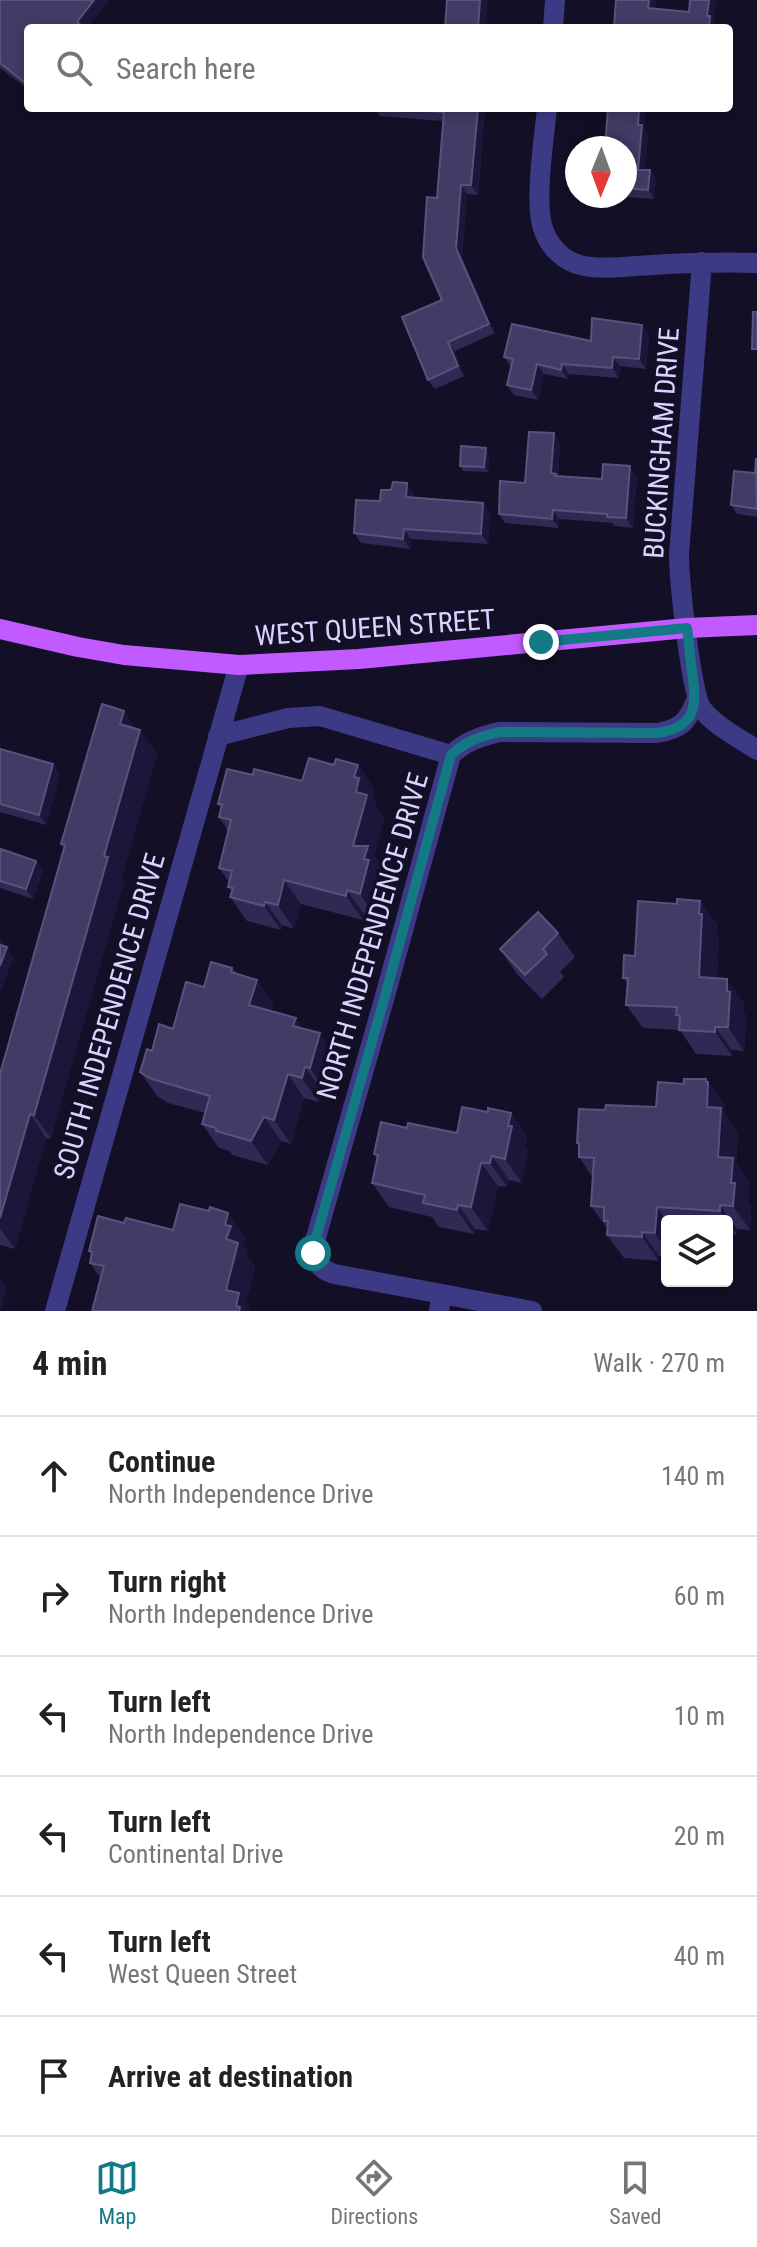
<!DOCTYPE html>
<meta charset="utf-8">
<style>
:root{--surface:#fff;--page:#f6f6f6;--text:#222;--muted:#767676;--line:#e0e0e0;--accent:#137a85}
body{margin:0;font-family:"Roboto Condensed",sans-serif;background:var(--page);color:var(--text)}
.controls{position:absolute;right:24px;bottom:24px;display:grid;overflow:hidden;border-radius:8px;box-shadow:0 4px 12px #0003}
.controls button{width:72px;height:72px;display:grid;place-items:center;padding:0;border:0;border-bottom:2px solid var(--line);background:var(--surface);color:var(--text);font:40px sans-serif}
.compass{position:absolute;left:565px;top:136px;width:72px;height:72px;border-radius:50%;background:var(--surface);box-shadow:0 4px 12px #0003;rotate:181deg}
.stop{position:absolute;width:24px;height:24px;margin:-18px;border:6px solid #137a85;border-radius:50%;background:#fff}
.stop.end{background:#137a85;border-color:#fff;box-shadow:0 2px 8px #0008}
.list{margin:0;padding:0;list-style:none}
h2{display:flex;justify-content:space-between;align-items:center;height:104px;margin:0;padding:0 32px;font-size:34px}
h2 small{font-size:26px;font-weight:400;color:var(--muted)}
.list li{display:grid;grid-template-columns:52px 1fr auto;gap:24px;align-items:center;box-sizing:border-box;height:120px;padding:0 32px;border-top:2px solid var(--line)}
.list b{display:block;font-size:30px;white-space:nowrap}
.list p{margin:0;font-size:26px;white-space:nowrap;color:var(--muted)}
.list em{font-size:26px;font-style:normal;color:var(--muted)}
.icon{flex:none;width:44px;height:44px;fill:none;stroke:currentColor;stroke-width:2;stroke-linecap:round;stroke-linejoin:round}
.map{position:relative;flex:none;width:757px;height:1311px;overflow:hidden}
.search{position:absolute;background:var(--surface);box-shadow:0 4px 12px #0003;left:24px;right:24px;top:24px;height:88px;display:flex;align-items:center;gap:20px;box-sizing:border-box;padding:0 28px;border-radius:8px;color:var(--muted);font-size:30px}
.sheet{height:824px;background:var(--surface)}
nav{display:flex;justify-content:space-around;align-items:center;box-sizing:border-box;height:112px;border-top:2px solid var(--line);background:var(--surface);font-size:22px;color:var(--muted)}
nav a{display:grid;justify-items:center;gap:4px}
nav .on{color:var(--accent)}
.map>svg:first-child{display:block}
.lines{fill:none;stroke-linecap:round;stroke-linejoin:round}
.minor{stroke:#3d3a85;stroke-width:20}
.major{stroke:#c25bff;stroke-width:20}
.wall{fill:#312854}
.shaded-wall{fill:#1d163a}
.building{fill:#433a66;stroke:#5a527e;stroke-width:2}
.route{stroke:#137a85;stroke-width:10}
.labels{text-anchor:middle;stroke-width:7;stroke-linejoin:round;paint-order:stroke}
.street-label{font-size:28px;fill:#d9d4ff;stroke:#130f26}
</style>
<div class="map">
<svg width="757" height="1311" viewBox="0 0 757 1311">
<rect width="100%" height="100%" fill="#130f26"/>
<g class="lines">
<path class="minor" d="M553,28L555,0
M547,108C544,139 535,197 542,225C547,245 563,262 584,266C605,270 630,266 652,265C687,263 722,262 757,263
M702,262L679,554C679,578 691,695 702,709C715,726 739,738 757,750
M218,736L288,718L320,716L451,755
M442,1294L334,1274C316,1268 313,1259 315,1241L385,996L451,755C466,741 479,737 499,732L657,733C681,729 687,722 696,701
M55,1311L239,665
M439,1311L442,1294L532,1311"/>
<path class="major" d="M0,629L78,647L124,655L239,665L359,659L687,628L757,625"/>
</g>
<path class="wall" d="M0,0H109L87,28H28V89L0,68Z
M374,108H485L478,195L467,194L462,258L495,333L455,351L464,376L435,389L428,380L442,300L437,198L443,121L380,116Z
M608,108H646L644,129L648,134L645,170H650L656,179L654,199L615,196H625V148Z
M642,325L649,335L646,369L620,366L619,378L569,374L568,379L544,374L538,400L514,395L507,385L511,367L504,357L591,341Z
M560,443L558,476L602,479L637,476L633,528L614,526L612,523L559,519V528L505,523L499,514Z
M489,453L488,472L463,471L460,466Z
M757,458V517L737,514L731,505L755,473Z
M391,490L414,493L413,497L490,512L488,544L411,539L410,549L361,543L354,533Z
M136,729L157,754L122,877L124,881L51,1138H46L15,1249L0,1245V1074L64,848L61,844Z
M0,749L53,764L60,774L46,825L0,812Z
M334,765H358L374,789L372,797L376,802L375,806L384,819L374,855L385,870L382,879L385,884L376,918L364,914L363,920L301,904L294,929L282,925L281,930L247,921L230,897L232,892L228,887L229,882L219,868L228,831L219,817L221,808L218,804L253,775L302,781Z
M0,854L36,861L43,870L33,899L0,888Z
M700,901L717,924L716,934L719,938L717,978L744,1003L743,1011L746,1016L744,1051L732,1050V1056L696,1054L680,1030L643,1028L626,1005L628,984L623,978L635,956L677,904Z
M558,933L575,957L560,972L564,977L542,999L516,973L500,949Z
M232,968L237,974L257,980L273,1004L271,1011L303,1028L336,1057L326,1092L322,1091L319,1102L304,1098L291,1144L281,1141L268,1165L232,1155L230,1151L219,1148L202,1124L205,1113L168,1103L157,1096L140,1072L152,1051L173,1029L204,987Z
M706,1079L725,1106L724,1113L738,1132L736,1162L749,1181L748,1202L751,1207L750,1230L737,1229V1235L727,1234V1221H667V1256H659V1261L624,1258L607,1235V1228L591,1206L593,1178L579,1157V1146L577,1143L605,1110L656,1107L684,1084Z
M488,1112L511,1113L527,1136L525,1145L528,1150L522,1183L509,1180L507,1187L498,1186L488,1231L475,1229L474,1234L439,1227L432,1217L389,1207L372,1183L377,1159L374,1154L407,1128L457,1133Z
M124,1223L173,1230L245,1236L243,1244L248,1250L246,1254L255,1267L246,1303L251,1311H92L101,1279L90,1263L92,1255L89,1251Z"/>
<path class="shaded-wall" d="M94,0H109L87,28H82L77,22Z
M480,0H488L486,28H478Z
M649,0H656L655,17L648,8Z
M709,0H716L714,21L716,25V28H709L707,16Z
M478,108H485L478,195L471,185Z
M639,108H646L644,129L648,134L645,179L638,170V125Z
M650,170L656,179L654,199L648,190Z
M461,185L467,194L462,258L495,333L489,324L456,248Z
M642,325L649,335L646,369L639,359Z
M448,342L455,351L464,376L458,366Z
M613,357L620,366L619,378L612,368Z
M537,364L544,374L538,400L531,390Z
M562,364L569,374L568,379L561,370Z
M554,433L560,443L558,477L551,473Z
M486,448L489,453L488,472L484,467Z
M630,466L637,476L633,528L626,518Z
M407,483L414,493L413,507L406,497Z
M483,503L490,512L488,544L481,534Z
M553,510L559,519V528L552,519Z
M404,529L411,539L410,549L403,539Z
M124,711L139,733L140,730L157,754L122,877L124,881L51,1138L34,1115Z
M53,764L60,774L46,825L39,815Z
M358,765L374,789L372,797L376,802L375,806L384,819L374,855L385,870L382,879L385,884L376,918L360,894L353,846L356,792L354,777Z
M36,861L43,870L33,899L26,889Z
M284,880L301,904L294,929L278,905Z
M347,890L364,914L363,920L346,896Z
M700,901L717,924L716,934L719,938L716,1001L699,977Z
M265,902L282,925L281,930L264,906Z
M0,938L6,947L0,948Z
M7,947L14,957L0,994V966Z
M727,979L744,1003L743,1011L746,1016L744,1051L728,1027Z
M257,980L273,1004L266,1029L249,1005Z
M296,1018L312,1042L293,1026Z
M715,1027L732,1050V1056L715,1032Z
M320,1033L336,1057L326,1092L310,1068Z
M305,1067L322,1091L319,1102L302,1078Z
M288,1074L304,1098L291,1144L274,1120Z
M706,1079L725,1106L724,1113L738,1132L736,1162L749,1181L748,1202L751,1207L750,1230L733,1206L718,1157L707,1107Z
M511,1113L527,1136L525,1145L528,1150L522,1183L505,1159L508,1126Z
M30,1114L46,1138L15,1249L0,1228V1218Z
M264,1117L281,1141L268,1165L251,1141Z
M492,1156L509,1180L507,1187L490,1163Z
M481,1163L498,1186L488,1231L471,1207Z
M458,1205L475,1229L474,1234L457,1210Z
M720,1205L737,1229V1235L720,1211Z
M657,1207L667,1222V1250L655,1233Z
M228,1213L245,1236L243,1244L248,1250L246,1254L255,1267L246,1303L251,1311H239L226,1290L225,1225Z
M642,1232L659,1256V1261L642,1237Z
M0,1278L7,1288L0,1311Z"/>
<path class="building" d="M0,0H94L77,22L85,28H28V85L0,63Z
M447,0H480L478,28H445Z
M616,0H649L648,8L689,12L690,0H709L707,16H710L709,28H614Z
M390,108H478L471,185H461L456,248L489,324L448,342L458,366L428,380L402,317L442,300L423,257L427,197L437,198L444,112Z
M608,108H639L638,125H642L638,170H650L648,190L625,188V148H605Z
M753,312H757V349H752Z
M592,318L642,325L639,359L613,357L612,368L562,364L561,370L537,364L531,390L507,385L513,359L504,357L512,324L591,341Z
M529,432L554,433L551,473L556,474L555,476L602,479L603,464L630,466L626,518L607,517V514L553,510L552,519L499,514L500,481L525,483Z
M461,446L486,448L484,467L460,466Z
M756,458L757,509L731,505L734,471L755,473Z
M393,482L407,483L406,497L483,503L481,534L404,529L403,539L354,533L356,500L380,501L381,490H391Z
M102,704L124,711L120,724L140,730L104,856L108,857L76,969L34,1115L30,1114L0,1218V1074L65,845L61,844Z
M0,749L53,764L39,815L0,804Z
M309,758L334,765L336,759L358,765L354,777L359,778L356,792L367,795L353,846H368L364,859L369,860L360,894L347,890L346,896L284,880L278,905L265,902L264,906L230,897L233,888L228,887L232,871L219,868L231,820L219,817L222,804H218L227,769L253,775L254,769L302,781Z
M1,849L36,861L26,889L0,881V854Z
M677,899L700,901L699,914H702L699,977L727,979V991L730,992L728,1027H715V1032L679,1030L680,1016L676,1015L677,1007L626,1005L628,978H623L624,955L635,956L638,901L677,904Z
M538,912L558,933L543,949L547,954L525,975L500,949Z
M0,945L7,947L0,966Z
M211,962L232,968L231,972L257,980L249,1005L296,1018L293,1026L320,1033L310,1068L305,1067L302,1078L288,1074L274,1120L264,1117L251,1141L216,1131V1128L202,1124L210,1096L152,1079L140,1072L147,1049L152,1051L159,1024L173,1029L186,982L204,987Z
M684,1079H706V1082H708L707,1107L721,1108L718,1157L733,1158L731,1183H735L733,1206L720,1205V1211L657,1207L655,1233L642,1232V1237L607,1235L608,1221H604V1207L591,1206L594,1158L579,1157V1143H577L579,1109L605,1110L606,1105L656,1107L658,1082L684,1084Z
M462,1107L488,1112V1108L511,1113L508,1126H512L505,1159L492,1156L490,1163H481L471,1207L458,1205L457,1210L423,1203L425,1195L372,1183L378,1155L374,1154L381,1122L407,1128L408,1123L457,1133Z
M180,1204L209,1211L210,1207L228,1213L225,1225L231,1226L226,1239L238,1243L226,1290L239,1293L236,1306L240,1307L239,1311H92L104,1266L90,1263L92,1252L89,1251L98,1216L124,1223L126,1218L173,1230Z"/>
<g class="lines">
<path class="route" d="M313,1253L315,1241L385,996L451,755C466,741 479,737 499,732L657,733C697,727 697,706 692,672C690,657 689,642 687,628L541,642"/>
</g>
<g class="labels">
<g class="street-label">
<text transform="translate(661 443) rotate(-86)" y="10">BUCKINGHAM DRIVE</text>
<text transform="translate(375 627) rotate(-4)" y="10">WEST QUEEN STREET</text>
<text transform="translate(372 936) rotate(-74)" y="10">NORTH INDEPENDENCE DRIVE</text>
<text transform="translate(109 1016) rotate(-74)" y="10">SOUTH INDEPENDENCE DRIVE</text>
</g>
</g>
</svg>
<div class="controls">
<button><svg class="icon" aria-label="layers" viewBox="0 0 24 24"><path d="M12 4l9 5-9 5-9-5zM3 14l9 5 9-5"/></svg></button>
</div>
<svg class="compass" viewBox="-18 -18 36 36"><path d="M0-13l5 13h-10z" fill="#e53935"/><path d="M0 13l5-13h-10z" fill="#767676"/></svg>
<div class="stop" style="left:313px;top:1253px"></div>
<div class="stop end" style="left:541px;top:642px"></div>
<div class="search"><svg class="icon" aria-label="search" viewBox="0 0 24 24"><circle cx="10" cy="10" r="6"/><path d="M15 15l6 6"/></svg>Search here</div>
</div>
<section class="sheet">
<h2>4 min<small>Walk · 270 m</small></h2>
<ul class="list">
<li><svg class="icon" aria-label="ahead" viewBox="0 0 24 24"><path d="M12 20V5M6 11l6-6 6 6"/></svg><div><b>Continue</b><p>North Independence Drive</p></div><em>140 m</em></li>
<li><svg class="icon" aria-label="right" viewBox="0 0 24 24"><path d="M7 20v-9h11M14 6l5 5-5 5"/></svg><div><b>Turn right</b><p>North Independence Drive</p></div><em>60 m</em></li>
<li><svg class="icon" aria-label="left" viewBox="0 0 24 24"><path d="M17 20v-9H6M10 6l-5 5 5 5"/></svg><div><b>Turn left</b><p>North Independence Drive</p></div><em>10 m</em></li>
<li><svg class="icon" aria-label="left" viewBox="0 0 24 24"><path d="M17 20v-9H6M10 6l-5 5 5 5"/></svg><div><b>Turn left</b><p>Continental Drive</p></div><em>20 m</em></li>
<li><svg class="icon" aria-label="left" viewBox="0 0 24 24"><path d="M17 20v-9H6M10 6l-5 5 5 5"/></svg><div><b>Turn left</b><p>West Queen Street</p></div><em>40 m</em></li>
<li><svg class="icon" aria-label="arrive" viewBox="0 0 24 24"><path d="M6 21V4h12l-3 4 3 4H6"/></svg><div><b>Arrive at destination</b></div></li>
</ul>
</section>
<nav>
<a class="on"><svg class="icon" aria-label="map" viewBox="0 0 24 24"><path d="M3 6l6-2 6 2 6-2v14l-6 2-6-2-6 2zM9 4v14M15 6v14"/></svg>Map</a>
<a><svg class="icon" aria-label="directions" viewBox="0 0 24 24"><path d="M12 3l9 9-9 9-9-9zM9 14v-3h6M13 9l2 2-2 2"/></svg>Directions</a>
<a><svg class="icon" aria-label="saved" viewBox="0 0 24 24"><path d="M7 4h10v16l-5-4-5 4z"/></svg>Saved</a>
</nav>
